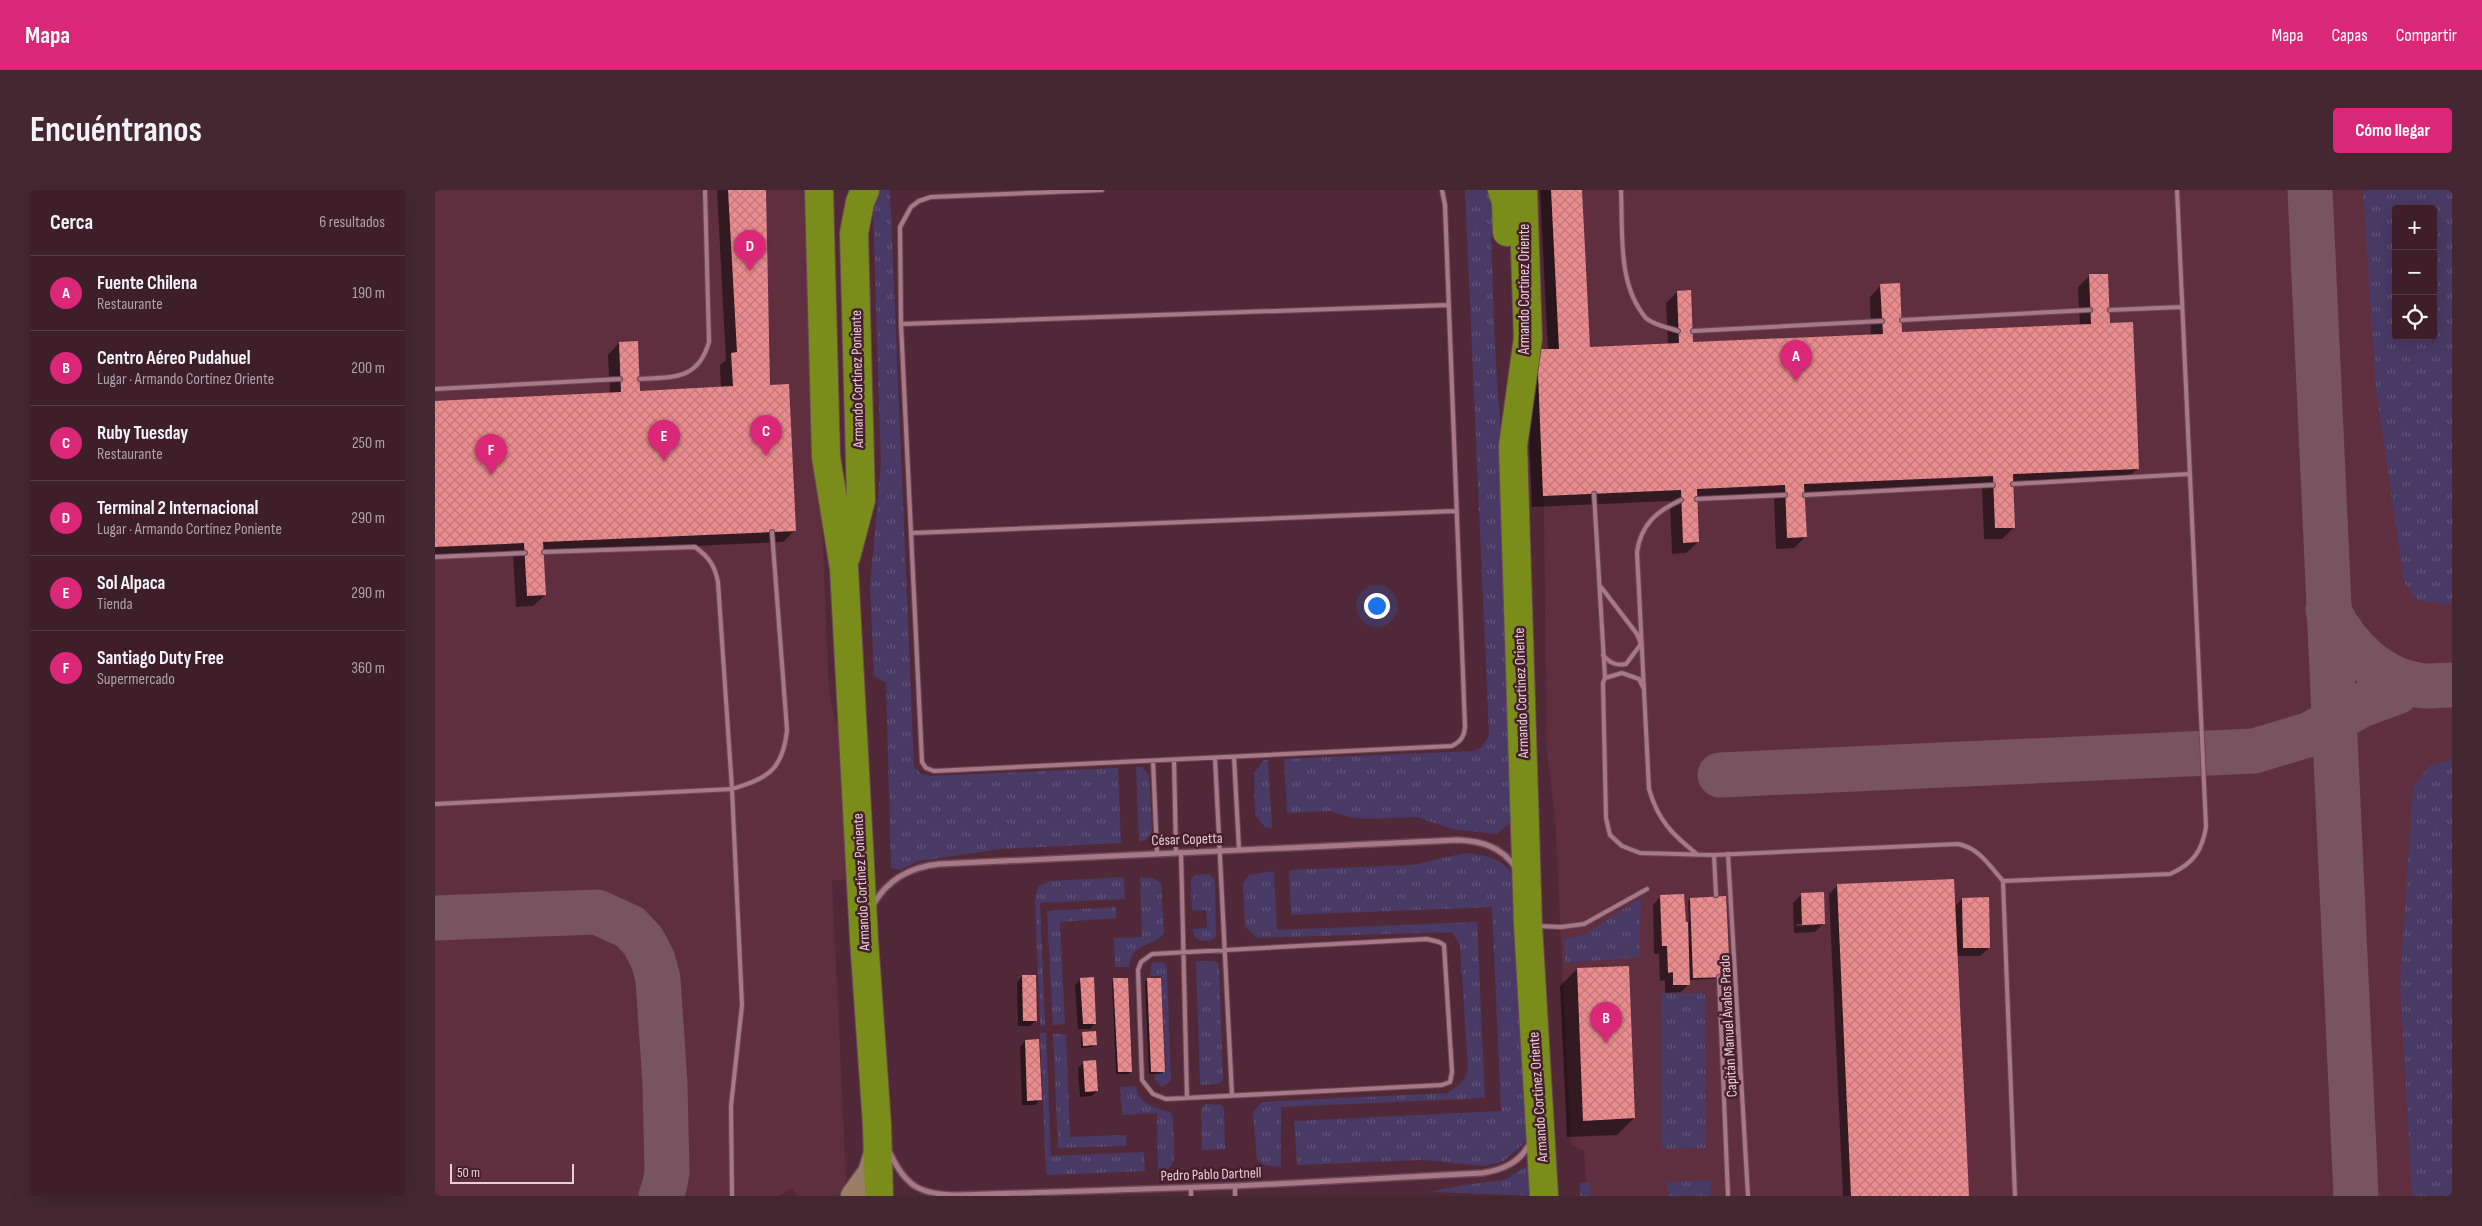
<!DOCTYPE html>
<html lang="es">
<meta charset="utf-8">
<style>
:root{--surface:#3d1e29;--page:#442731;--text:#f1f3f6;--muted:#ada2a8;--line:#563c46;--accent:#db2777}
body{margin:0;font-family:"Sofia Sans Condensed",sans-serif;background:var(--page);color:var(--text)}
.controls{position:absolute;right:15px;top:15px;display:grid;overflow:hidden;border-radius:5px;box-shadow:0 5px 20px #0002}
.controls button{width:45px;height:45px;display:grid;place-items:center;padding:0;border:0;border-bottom:1px solid var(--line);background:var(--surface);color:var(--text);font:25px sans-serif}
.scale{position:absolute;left:15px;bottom:12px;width:124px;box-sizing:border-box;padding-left:5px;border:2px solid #e7cdd4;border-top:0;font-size:14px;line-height:18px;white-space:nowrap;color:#e7cdd4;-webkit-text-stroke:4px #461e2d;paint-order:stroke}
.you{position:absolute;left:941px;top:415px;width:18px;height:18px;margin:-12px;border:4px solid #fff;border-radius:50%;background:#1a73e8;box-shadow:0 0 0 8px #1a73e833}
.badge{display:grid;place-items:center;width:32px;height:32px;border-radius:50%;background:var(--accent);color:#fff;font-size:16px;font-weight:700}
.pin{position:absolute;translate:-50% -41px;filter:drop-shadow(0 1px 2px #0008)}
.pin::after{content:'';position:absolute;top:26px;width:18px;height:15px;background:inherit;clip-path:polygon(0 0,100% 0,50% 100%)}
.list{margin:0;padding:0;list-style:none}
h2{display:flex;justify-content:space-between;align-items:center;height:65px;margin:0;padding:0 20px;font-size:21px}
h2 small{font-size:16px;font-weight:400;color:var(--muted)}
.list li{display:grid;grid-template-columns:32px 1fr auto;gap:15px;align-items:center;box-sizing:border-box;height:75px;padding:0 20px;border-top:1px solid var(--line)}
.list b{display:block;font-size:19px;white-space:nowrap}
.list p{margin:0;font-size:16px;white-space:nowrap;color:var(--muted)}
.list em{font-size:16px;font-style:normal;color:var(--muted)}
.icon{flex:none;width:28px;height:28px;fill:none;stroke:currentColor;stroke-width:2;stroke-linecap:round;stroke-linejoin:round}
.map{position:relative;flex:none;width:2017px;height:1006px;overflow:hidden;border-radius:5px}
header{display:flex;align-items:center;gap:30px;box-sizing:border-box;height:70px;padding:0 25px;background:var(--accent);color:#fff}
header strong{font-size:24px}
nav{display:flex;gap:28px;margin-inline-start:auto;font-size:18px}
.intro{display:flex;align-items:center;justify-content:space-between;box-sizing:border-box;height:120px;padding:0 30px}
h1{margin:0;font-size:35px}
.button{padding:12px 22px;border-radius:5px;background:var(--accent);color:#fff;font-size:18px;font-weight:700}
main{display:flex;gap:30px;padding:0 30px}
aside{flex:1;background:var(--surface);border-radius:5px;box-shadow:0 5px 20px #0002}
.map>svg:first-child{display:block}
.built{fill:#5f2f40;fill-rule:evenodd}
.grass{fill:url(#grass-tufts);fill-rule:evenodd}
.shadow{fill:#0007;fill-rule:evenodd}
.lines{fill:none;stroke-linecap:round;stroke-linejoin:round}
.taxiway{stroke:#785460;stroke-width:45}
.building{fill:url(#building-cross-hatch)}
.lane-casing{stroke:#6a4855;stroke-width:6}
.street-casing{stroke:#6a4855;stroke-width:8}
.secondary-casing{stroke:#6a4855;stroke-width:29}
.highway-casing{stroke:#6a4855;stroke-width:30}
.lane{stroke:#a97887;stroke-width:4}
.street{stroke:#a97887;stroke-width:5}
.secondary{stroke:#9b7e66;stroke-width:26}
.highway{stroke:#7a8c19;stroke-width:28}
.labels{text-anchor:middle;stroke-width:5;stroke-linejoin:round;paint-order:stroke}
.street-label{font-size:15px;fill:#e7cdd4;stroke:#461e2d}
</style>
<header>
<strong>Mapa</strong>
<nav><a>Mapa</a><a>Capas</a><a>Compartir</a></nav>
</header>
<div class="intro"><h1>Encuéntranos</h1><a class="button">Cómo llegar</a></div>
<main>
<aside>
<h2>Cerca<small>6 resultados</small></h2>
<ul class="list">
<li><span class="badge">A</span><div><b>Fuente Chilena</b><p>Restaurante</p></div><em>190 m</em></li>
<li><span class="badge">B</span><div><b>Centro Aéreo Pudahuel</b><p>Lugar · Armando Cortínez Oriente</p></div><em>200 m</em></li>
<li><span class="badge">C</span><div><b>Ruby Tuesday</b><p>Restaurante</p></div><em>250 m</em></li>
<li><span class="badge">D</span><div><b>Terminal 2 Internacional</b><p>Lugar · Armando Cortínez Poniente</p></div><em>290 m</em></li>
<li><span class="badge">E</span><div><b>Sol Alpaca</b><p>Tienda</p></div><em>290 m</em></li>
<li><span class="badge">F</span><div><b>Santiago Duty Free</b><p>Supermercado</p></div><em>360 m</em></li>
</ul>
</aside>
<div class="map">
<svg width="2017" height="1006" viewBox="0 0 2017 1006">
<defs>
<pattern id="grass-tufts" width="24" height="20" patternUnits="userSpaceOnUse" patternTransform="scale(1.25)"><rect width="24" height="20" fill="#483a64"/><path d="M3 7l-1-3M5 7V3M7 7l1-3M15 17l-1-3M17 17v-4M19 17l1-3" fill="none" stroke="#625579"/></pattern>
<pattern id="building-cross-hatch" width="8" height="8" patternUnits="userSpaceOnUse" patternTransform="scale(1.25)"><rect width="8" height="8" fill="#ea8b8d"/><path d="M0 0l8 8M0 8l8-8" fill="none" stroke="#c1787a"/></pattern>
</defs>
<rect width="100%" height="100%" fill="#512837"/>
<path class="built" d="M0,0H372L394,498L398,522L414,570L415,690H397L411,989L407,1000L401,1006H362L357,998L344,1006H0Z
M1116,0H2017V1006H1153L1149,961L1136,954L1120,626L1112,563L1109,320L1102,159L1124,158ZM1961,19H1998V146H1961Z"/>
<path class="grass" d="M441,0H455L479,577L486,584L495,586L683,578L686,653L567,659L483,671L465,680L456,678L451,493L439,486L435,396L446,274L438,21Z
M1030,0H1059V33L1056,48L1060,157L1071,319L1077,632L1061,644L1017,639L982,627L931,629L913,627L896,621L852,623L849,569L1038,561L1047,557L1054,545Z
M1928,0H2017V415L1984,411L1969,392L1941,199ZM1961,19H1998V146H1961Z
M829,570H833L837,638L830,637L820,625L819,583Z
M2017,570V1006H1977L1965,794L1978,597L1994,576Z
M701,577H707L714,585L717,641L711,650L704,652Z
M1030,663C1051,665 1066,668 1079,685L1094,941L1090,952L1069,971L1049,976L988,970L862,975L859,931L1066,921L1057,717L856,725L854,680L977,675Z
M839,681L842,740L1042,732L1050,908L846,917V977L829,975L822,970L818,922L827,912L1013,903L1029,890L1033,880L1025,755L1017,742L822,748L810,736L808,693L814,685Z
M774,684L780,690L781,746L775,751L763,750L759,746L758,739L772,738L771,720H757L756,689L761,685Z
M689,687L690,709L605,713L610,836H605L600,708L604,696L615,691Z
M705,687L718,688L726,693L729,743C718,758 698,750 694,777H680L679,748L707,747Z
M1206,708L1204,767L1130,773L1129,749L1148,745Z
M681,717V728L625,732L630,834L618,835L612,721Z
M761,771H779L784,774L788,890L784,894L765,895Z
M726,772L730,774L732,779L736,891L727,897L720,890V883L731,882L726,786H715L717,773Z
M1226,803H1270L1271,958L1227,959Z
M605,843H611L616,966L709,962L710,981L611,985Z
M618,844H631L635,947L691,945L692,956L623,958Z
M701,896C704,915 719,917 735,922L738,928L739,967C738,977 733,980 723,981L722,923L687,925L685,897Z
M770,914L786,915L789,919L790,959L767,960L766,919Z
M1094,975L1106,1006L994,1002L1029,995L1069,990Z
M1276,990V1006H1233L1232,992Z
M1145,993H1155L1156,1006H1145Z"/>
<path class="shadow" d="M282,0H329L334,196L360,340L348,352L108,363L110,405L98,416L81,417L78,364L0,367V212L175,204L173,165L184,153L204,202L286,198L285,175L291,170Z
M1105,0H1146L1154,158L1233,155L1231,113L1242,102L1257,153L1436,145L1435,107L1446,95L1466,144L1645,136L1643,97L1654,86L1674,134L1703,278L1691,290L1577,295L1579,337L1567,349H1549L1547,297L1368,304L1370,347L1359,358L1341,359L1339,306L1261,309L1263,352L1251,363L1237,364L1235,311L1097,317L1091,172L1113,160Z
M1403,695L1519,717L1527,709L1554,758L1545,766H1522L1533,1006H1408L1394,704Z
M1388,704L1389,733L1380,742L1359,743L1358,713L1366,705ZM1382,733V735L1361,736V734Z
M1226,706L1249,733H1254L1253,712L1255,709L1294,786L1291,788L1254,790V794L1246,802L1230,803V790L1225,791L1224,764H1219L1218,715Z
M1142,779L1199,928L1182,945L1132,947L1125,796Z
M587,787L601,830L595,836H583L582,792Z
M646,789L660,833L655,839H643L640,795Z
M679,790L696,881L694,884H681L677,792Z
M712,790L729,881L727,884H714L710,792Z
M648,843L660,855L658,857L646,858V846Z
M590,851L605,910L600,915H587L585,857Z
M649,872L662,901L657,906L645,907L643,878Z"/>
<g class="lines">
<path class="taxiway" d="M1875,0L1921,1006
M1893,420C1912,458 1945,492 1990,496C1999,496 2008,495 2017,495
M1285,585L1819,561L1876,544L1924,516L1962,502
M0,728L162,722L195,737L208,751L218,770L223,789L230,894L232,982L230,994L226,1006"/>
</g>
<path class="building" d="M293,0H331L335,195L354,194L361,341L108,352L111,405L92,406L89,353L0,357V211L186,202L184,152L203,151L205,201L298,196L296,163L302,162Z
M1116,0H1147L1155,157L1244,153L1242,101L1256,100L1258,152L1448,144L1445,94L1465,93L1467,142L1656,134L1654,84H1673L1675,133L1698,132L1704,279L1578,284L1580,338H1560L1558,286L1369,294L1372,347L1352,348L1350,295L1262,299L1264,352L1248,353L1246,300L1108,306L1102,159H1124Z
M1519,689L1534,1006H1416L1402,694Z
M1389,702L1390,734L1367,735L1366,703Z
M1249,704L1251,732H1253L1255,795H1238V782L1233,783L1232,756H1227L1225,705Z
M1291,706L1295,787L1258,788L1255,708Z
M1554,707L1555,758H1528L1527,708Z
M1194,776L1200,928L1148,931L1142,778Z
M587,785H601L602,831H588Z
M659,787L661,834H648L645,788Z
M678,788H693L697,882H683Z
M712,788H726L730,882H716Z
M661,841L662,855L648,856L647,842Z
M604,849L607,910L592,911L590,850Z
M661,870L663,901L650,902L648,871Z"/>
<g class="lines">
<defs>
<path id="lane" d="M667,0L496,7L484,11L476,17L465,37L466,134L487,572L491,578L499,581L1017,556C1026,551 1029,547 1030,537L1010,15L1007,0
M1186,0C1188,41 1182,95 1211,128C1218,135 1235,138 1243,141
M1675,120L1747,117
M1467,130L1655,120
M466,134L1013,115
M1258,141L1447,131
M205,189C239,187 263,190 274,152L270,0
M0,199L185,189
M1578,294L1754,284
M1159,304L1170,488
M1370,305L1558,295
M1262,309L1350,305
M1246,310C1222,321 1206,334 1202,362L1214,599C1223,631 1238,645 1263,665
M478,343L1021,321
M109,362L260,357C274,367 280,376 283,392L297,599L307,815L296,916L297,1006
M0,367L90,363
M1166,397L1202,444L1206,454L1191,474C1181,476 1175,473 1168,465
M1209,499L1204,489L1187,483L1170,488L1168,493L1171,628L1175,645L1187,656L1205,663L1279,665L1523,654C1544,658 1554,675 1568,691L1580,1006
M799,567L804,659
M780,568L797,905
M739,570L741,662
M718,571L722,663
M0,614L297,599C333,588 348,580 352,540L337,342
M746,662L752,908
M1293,664L1313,1006
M1279,665L1281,705
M1568,691L1735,684C1758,674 1767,661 1771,637L1742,0
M1103,736L1126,737L1149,734L1212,699
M992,749L1004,752L1009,755L1017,882L1015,892L1007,895L731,909L718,904L707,890L703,780L706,772L717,764Z
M1284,787L1293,1006
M1288,858L1306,885
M1288,858L1303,838
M800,996V1006
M756,998V1006"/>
<path id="street" d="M438,715C452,690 476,677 504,674L1023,650C1047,651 1067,657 1081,678
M455,963C471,998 487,1005 525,1005L800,996L1047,983C1067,980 1085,973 1095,953"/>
<path id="secondary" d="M419,1006L436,983L443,960"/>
<path id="highway" d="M384,0L391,267L409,378L429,749L442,935L444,1006
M1067,0L1071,12L1072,42
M1088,0L1093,148L1078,256L1093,735L1109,1006
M411,367L426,310L419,43L425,12L430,0"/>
</defs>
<use href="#lane" class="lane-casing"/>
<use href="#street" class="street-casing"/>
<use href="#secondary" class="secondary-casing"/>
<use href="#highway" class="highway-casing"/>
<use href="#lane" class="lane"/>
<use href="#street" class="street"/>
<use href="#secondary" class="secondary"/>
<use href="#highway" class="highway"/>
</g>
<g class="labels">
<g class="street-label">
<text transform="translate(1089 99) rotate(-90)" y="5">Armando Cortínez Oriente</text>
<text transform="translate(422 189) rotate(-91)" y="5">Armando Cortínez Poniente</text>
<text transform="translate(1086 503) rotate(-92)" y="5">Armando Cortínez Oriente</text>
<text transform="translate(752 649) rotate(-2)" y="5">César Copetta</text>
<text transform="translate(426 692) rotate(-93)" y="5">Armando Cortínez Poniente</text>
<text transform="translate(1293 836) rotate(-93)" y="5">Capitán Manuel Ávalos Prado</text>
<text transform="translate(1103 907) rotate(-94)" y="5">Armando Cortínez Oriente</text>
<text transform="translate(776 984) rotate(-2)" y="5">Pedro Pablo Dartnell</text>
</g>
</g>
</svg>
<div class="controls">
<button>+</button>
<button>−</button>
<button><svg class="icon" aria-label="locate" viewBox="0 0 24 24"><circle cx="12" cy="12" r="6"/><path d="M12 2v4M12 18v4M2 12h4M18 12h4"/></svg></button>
</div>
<div class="scale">50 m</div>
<div class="you"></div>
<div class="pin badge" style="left:1361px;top:191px">A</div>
<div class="pin badge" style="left:1171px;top:853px">B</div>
<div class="pin badge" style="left:331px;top:266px">C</div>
<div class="pin badge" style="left:315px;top:81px">D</div>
<div class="pin badge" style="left:229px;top:271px">E</div>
<div class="pin badge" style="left:56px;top:285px">F</div>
</div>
</main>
